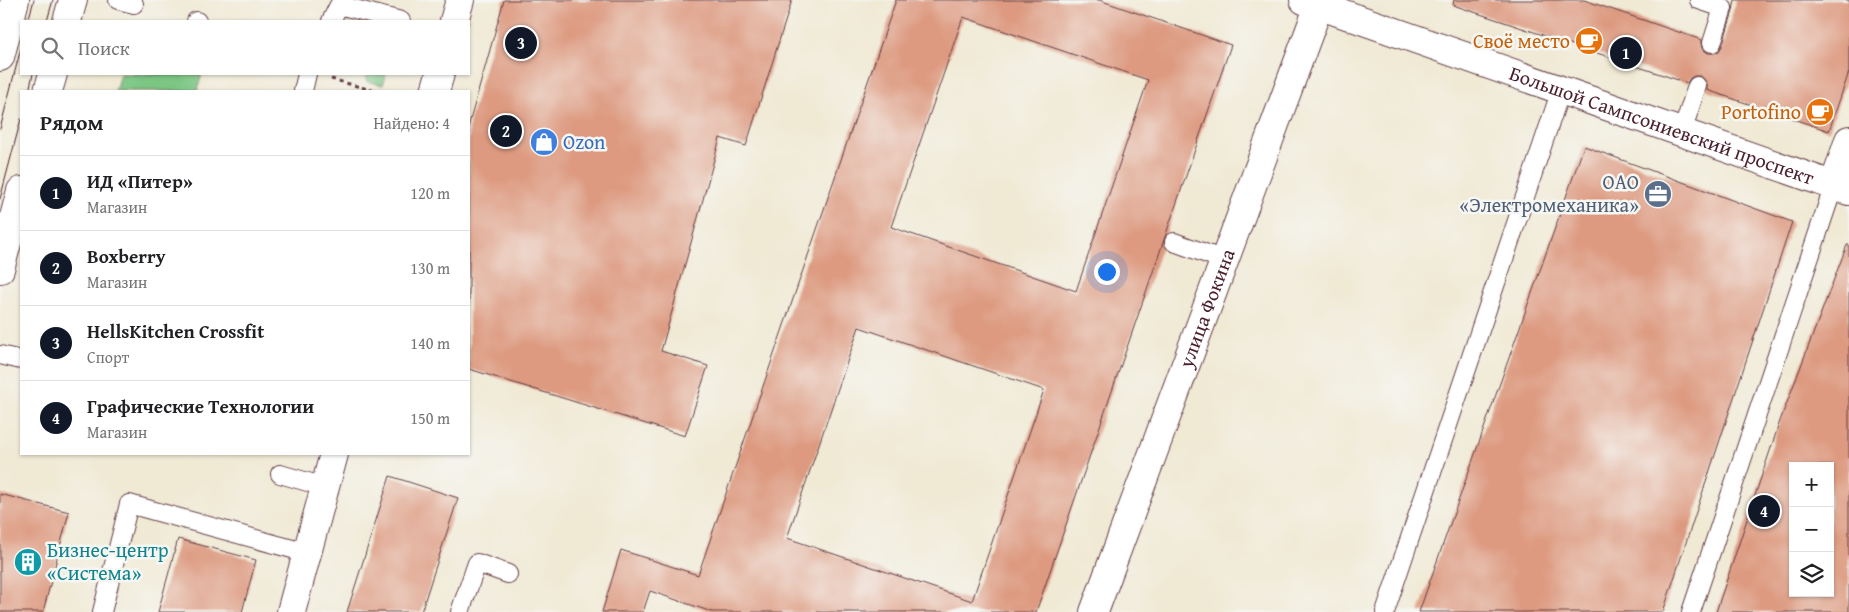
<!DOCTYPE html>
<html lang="ru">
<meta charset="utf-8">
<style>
:root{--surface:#fff;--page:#f6f6f6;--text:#202124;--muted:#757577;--line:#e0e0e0;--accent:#111827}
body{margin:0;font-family:"Gentium Book Plus",serif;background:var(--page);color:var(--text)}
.controls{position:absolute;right:15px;bottom:15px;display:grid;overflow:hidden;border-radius:0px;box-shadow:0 1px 4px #0004}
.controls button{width:45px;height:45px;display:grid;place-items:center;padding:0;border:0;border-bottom:1px solid var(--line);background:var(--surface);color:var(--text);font:25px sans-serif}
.you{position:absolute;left:1106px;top:271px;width:18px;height:18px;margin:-12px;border:4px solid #fff;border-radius:50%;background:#1a73e8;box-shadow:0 0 0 8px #1a73e833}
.badge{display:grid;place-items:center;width:32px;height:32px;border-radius:50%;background:var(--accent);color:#fff;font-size:16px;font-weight:700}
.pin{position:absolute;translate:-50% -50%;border:2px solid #fff;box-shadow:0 1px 5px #0006}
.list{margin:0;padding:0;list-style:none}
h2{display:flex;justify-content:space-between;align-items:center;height:65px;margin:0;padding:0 20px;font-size:21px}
h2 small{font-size:16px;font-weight:400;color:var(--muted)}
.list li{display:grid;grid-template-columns:32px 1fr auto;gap:15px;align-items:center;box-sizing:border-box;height:75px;padding:0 20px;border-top:1px solid var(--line)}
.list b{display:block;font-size:19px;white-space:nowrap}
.list p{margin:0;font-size:16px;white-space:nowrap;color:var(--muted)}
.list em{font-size:16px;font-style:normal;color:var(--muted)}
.icon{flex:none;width:28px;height:28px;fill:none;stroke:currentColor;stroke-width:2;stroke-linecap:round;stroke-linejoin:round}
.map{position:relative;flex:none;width:1849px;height:612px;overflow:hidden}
.search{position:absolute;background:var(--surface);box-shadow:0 1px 4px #0004;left:20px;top:20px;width:450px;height:55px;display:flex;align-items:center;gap:12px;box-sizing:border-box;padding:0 18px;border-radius:0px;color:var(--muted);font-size:19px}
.panel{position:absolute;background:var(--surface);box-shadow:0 1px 4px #0004;left:20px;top:90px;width:450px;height:365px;border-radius:0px}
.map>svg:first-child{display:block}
.green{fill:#7bc684;stroke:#627258}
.building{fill:#dd9a80;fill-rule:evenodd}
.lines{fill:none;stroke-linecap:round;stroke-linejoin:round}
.lane-casing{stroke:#633d44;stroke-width:20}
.street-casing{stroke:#633d44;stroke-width:30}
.secondary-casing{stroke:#633d44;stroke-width:30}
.path{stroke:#633d44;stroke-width:3;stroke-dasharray:4 4;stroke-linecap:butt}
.lane{stroke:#fff;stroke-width:18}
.street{stroke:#fff;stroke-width:28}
.secondary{stroke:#fff;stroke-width:28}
.tram{stroke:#4a1f2b;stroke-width:1}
.labels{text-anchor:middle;stroke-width:5;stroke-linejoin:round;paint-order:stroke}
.food-label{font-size:20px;fill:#c56008;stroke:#f6f6f2;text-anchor:end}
.street-label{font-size:20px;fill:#4a1f2b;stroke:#f6f6f2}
.shop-label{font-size:20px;fill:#366cbe;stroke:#f6f6f2;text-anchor:start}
.service-label{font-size:20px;fill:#4e5e75;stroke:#f6f6f2;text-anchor:end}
.culture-label{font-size:20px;fill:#0d838f;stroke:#f6f6f2;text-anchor:start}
</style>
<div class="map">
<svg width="1849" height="612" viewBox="0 0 1849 612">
<rect width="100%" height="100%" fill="#f6f6f2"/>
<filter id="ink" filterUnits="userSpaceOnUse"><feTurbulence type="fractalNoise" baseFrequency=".02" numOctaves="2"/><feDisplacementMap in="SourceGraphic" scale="10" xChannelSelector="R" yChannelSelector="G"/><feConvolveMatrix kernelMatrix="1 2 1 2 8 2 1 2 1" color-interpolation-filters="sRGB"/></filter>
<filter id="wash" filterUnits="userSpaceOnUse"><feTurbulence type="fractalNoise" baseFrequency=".0096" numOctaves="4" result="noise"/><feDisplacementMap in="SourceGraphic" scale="20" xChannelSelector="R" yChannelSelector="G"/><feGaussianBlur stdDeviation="1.12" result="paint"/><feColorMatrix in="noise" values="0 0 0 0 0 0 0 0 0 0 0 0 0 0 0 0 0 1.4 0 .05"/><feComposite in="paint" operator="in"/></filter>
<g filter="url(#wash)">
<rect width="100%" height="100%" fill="#f0e9d4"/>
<path class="green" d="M120,74H202L197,91H115Z
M367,74H386L383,85L366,81Z"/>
<g id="blocks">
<path class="building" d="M504,0H792L746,146L720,138L661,351L708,366L685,436L469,369V124Z
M896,0H1099L1231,45L1036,612H712L650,591L643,612H602L621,550L698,575ZM963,17L1148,80L1076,291L891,227ZM859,327L1044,390L972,601L787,538Z
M1454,0H1584L1702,40V45L1704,50L1708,53H1714L1719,51L1722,46L1733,11L1735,0H1849V72L1829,131L1707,90V83L1701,76H1694L1690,78L1687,83L1453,5Z
M1584,146L1792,222L1663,612H1419Z
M1847,245H1849V612H1716L1780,421ZM1793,466H1830V593H1793Z
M390,476L458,498L421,612H347Z
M0,494L69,512L43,612H0Z
M178,539L256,560L242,612H158Z"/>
</g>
</g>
<g filter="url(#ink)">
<use href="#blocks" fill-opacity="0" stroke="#633d44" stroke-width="1"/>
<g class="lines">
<defs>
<path id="lane" d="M118,0L134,4
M1699,0L1723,8L1712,43
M196,21H197
M331,21L339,5L401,21
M303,91L307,74
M1682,132L1697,86
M1174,242L1224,260
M0,355L21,360
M280,474L325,487
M102,612L129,504L307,553
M460,612L477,563L508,574
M1385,612L1561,90
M1691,612L1834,185"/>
<g id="street">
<path d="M454,21L460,0"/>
<path d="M435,91L440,74"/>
<path d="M1834,185L1849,140"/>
<path d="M291,612L334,454"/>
<path id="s1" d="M1094,612L1321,0"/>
</g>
<g id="secondary">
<path id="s2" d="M1304,0L1849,191"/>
<path d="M67,21L73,0"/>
<path d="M0,57L15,0"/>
<path d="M48,91L53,74"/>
<path d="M0,269L21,191"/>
</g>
</defs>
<use href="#lane" class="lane-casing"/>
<use href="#street" class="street-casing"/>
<use href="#secondary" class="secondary-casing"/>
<path class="path" d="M331,79L375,91"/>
<use href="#lane" class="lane"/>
<use href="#street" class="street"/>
<use href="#secondary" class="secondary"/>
<path class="tram" d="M28,21L34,0
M47,21L53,0
M29,91L33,74
M0,129L21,48
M0,199L21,119"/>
</g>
</g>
<defs>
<symbol id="cafe-disc" viewBox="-11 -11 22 22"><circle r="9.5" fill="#e8710a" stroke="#f6f6f2"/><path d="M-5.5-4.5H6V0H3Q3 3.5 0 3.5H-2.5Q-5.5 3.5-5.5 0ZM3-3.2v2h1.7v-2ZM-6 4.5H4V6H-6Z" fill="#fff"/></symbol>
<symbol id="shop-disc" viewBox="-11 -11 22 22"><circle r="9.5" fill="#3f7fe0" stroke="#f6f6f2"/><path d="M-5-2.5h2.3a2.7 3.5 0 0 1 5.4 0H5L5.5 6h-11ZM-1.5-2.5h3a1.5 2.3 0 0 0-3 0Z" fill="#fff"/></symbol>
<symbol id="office-disc" viewBox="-11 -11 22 22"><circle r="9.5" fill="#5c6f8a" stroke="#f6f6f2"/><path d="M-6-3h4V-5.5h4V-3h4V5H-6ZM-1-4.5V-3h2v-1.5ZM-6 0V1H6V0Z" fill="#fff"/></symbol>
<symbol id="building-disc" viewBox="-11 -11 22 22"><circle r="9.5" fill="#0f9aa8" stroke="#f6f6f2"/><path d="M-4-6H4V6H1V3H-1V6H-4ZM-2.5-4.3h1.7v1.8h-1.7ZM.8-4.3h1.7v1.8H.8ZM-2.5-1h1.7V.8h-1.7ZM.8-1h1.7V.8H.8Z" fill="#fff"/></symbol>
</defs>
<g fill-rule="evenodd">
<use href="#cafe-disc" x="1573" y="25" width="32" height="32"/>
<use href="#cafe-disc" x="1804" y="96" width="32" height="32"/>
<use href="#shop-disc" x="528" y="126" width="32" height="32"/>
<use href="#office-disc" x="1642" y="178" width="32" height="32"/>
<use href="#building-disc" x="12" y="546" width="32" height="32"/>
</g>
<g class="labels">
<g class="food-label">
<text x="1570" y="48">Своё место</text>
<text x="1801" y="119">Portofino</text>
</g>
<g class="street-label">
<text dy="7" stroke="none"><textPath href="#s2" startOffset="379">Большой Сампсониевский проспект</textPath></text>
<text dy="7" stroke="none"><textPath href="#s1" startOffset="324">улица Фокина</textPath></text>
</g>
<g class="shop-label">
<text x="563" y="149">Ozon</text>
</g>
<g class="service-label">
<text x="1639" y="189">ОАО<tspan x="1639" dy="23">«Электромеханика»</tspan></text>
</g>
<g class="culture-label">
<text x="47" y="557">Бизнес-центр<tspan x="47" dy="23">«Система»</tspan></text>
</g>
</g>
</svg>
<div class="controls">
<button>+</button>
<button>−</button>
<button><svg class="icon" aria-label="layers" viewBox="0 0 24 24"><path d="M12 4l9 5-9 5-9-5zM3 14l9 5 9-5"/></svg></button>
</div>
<div class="you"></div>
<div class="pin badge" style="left:1626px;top:53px">1</div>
<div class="pin badge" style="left:506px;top:131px">2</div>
<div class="pin badge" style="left:521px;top:43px">3</div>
<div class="pin badge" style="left:1764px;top:511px">4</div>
<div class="search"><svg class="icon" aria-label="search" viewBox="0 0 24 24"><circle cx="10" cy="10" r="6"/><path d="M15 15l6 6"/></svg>Поиск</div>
<section class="panel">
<h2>Рядом<small>Найдено: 4</small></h2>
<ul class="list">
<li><span class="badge">1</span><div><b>ИД «Питер»</b><p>Магазин</p></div><em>120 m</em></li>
<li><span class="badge">2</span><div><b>Boxberry</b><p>Магазин</p></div><em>130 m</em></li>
<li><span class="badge">3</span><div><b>HellsKitchen Crossfit</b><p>Спорт</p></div><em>140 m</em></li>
<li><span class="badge">4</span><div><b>Графические Технологии</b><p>Магазин</p></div><em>150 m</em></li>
</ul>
</section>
</div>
